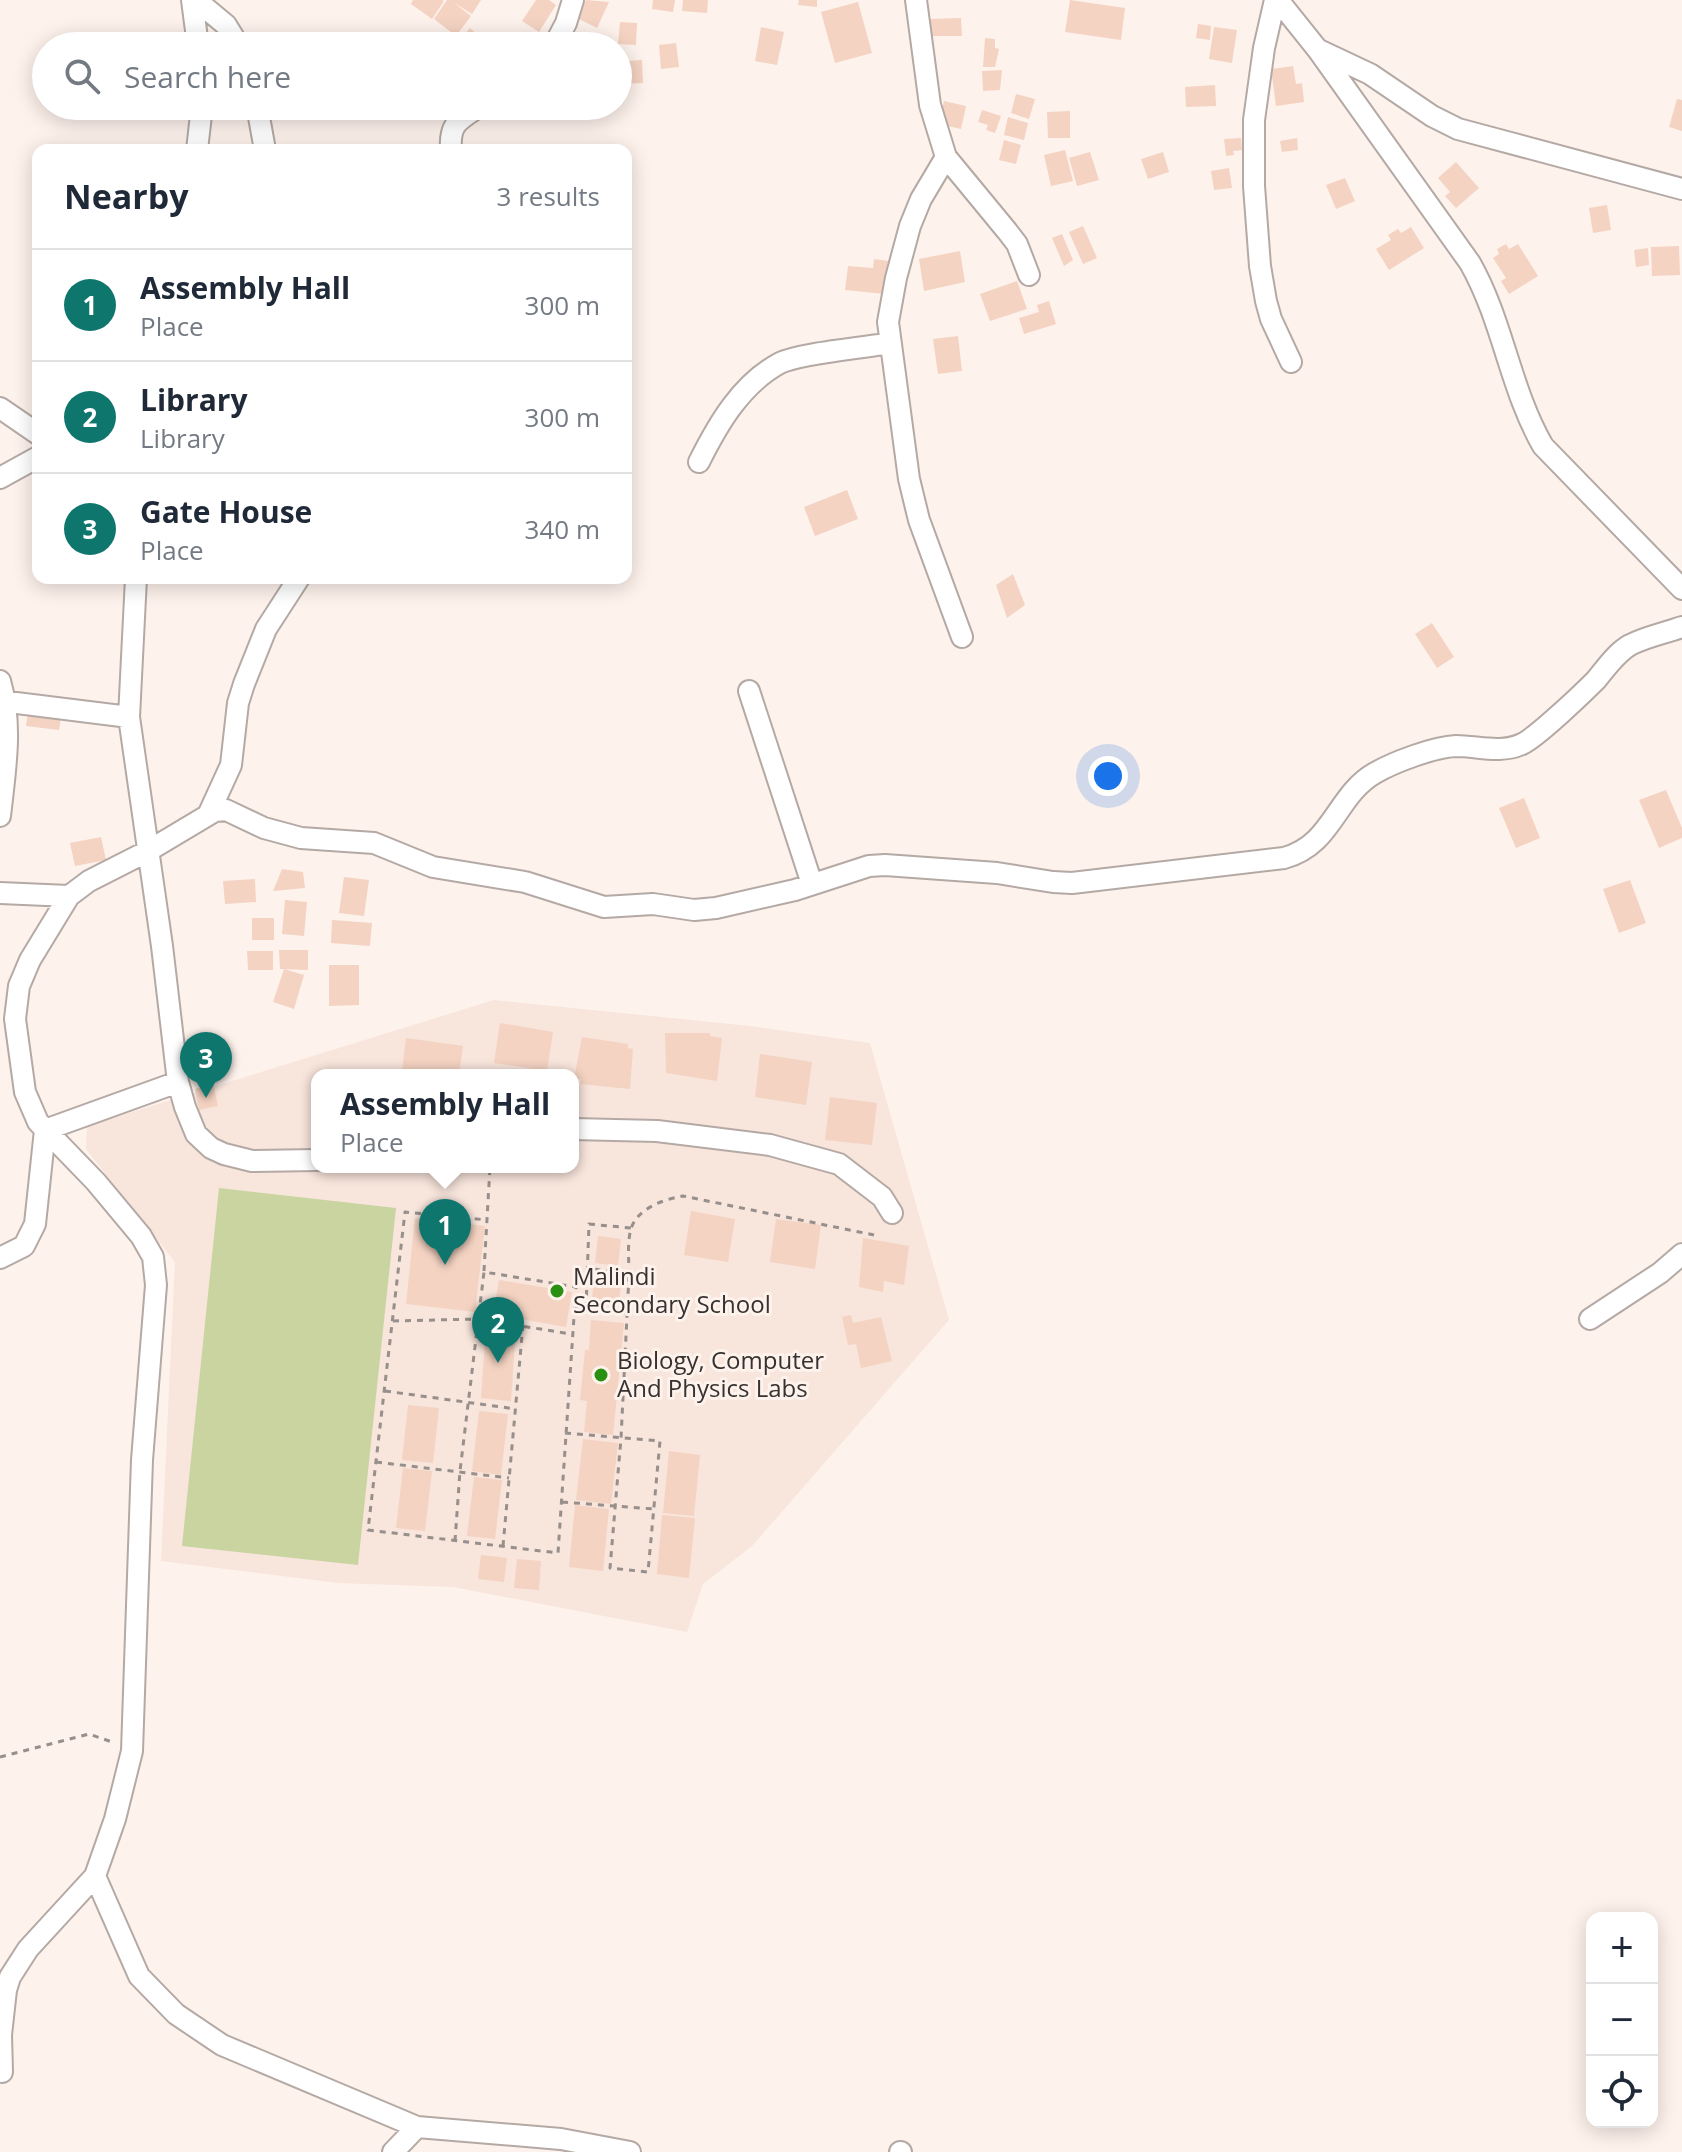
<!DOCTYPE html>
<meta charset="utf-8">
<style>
:root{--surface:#fff;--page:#f2f2f3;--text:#1f2937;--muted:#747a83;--line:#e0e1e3;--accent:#0f766e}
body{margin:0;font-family:"Open Sans",sans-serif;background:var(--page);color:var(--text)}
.controls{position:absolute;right:24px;bottom:24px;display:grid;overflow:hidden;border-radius:16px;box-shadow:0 4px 20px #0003}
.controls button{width:72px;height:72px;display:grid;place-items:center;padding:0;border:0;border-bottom:2px solid var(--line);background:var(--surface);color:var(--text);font:40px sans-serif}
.you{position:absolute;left:1108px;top:776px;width:28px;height:28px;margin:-20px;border:6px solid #fff;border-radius:50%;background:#1a73e8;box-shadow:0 0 0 12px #1a73e833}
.badge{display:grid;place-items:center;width:52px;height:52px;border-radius:50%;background:var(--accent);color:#fff;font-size:26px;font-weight:700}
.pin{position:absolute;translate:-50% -66px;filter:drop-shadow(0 2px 4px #0008)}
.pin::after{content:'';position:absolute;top:42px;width:28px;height:24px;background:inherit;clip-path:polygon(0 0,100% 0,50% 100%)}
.popup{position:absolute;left:311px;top:1069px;width:268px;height:104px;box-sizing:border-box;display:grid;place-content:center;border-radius:16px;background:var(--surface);filter:drop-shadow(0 2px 6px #0005);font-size:26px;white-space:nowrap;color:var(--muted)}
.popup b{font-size:30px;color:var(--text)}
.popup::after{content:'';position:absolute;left:50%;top:100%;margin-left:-16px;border:16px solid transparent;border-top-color:var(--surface)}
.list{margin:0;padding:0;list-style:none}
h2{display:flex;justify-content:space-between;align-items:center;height:104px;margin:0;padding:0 32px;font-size:34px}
h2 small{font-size:26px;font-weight:400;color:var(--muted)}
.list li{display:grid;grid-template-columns:52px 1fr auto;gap:24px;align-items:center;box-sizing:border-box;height:112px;padding:0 32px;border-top:2px solid var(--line)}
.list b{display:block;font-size:30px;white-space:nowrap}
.list p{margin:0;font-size:26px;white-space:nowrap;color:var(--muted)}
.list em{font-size:26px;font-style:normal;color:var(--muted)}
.icon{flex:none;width:44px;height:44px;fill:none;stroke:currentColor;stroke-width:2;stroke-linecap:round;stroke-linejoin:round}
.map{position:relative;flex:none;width:1682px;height:2152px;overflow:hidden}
.search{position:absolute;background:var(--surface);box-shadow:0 4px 20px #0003;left:32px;top:32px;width:600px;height:88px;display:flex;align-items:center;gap:20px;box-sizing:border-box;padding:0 28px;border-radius:44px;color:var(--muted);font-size:30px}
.panel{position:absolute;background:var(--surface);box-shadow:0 4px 20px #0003;left:32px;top:144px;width:600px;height:440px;border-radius:16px}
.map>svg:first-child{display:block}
.built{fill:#f8e5dc;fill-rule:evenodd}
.green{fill:#c9d4a1}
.building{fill:#f4d3c2}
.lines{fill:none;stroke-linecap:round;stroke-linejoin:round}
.minor-casing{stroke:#b4a9a4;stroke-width:24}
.path{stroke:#978f8b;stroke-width:3;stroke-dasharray:6 6;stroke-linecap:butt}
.minor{stroke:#fff;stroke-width:20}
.poi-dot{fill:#2a9011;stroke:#fef2ec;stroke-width:3}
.labels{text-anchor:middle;stroke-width:6;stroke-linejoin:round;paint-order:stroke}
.poi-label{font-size:24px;fill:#373230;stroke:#fef2ec;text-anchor:start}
</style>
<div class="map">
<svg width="1682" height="2152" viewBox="0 0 1682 2152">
<rect width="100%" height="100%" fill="#fef2ec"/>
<path class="built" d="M494,1000L750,1026L870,1043L949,1320L752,1546L703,1584L687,1632L453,1587L338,1583L161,1561L175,1262L86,1149L87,1126ZM317,1075H573V1167H317Z"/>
<path class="green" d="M219,1188L396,1208L358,1565L182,1546Z"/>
<path class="building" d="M413,0H442L444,1L432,19L411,4Z
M447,0H481L472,14L453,2L471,16L456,36L434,19Z
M536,0H549L556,5L539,32L522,21Z
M586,0L609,2L597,28L577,18Z
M653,0H675L673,12L652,9Z
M683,0H708L707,13L682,11Z
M799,0H817V7L798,5Z
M1070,0L1125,8L1121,40L1065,32Z
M858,2L872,53L835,63L821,12Z
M961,18L962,36H929V19Z
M620,22L637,23L636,45L618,44Z
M1198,24L1211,26L1210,40L1196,38Z
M761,27L784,32L777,65L755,61Z
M1214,27L1237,30L1232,63L1209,59Z
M470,28L491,46H465L459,41Z
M985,38L995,39V48L999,49L995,67H983Z
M676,43L679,67L661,69L659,45Z
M642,60L643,83L620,84L619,66H629V61Z
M1293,66L1296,84L1302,83L1304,102L1276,106L1271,69Z
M1002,70L1000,90L983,91L982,71Z
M1215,85L1216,106L1186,107L1185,87Z
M1016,94L1035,99L1029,119L1011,113Z
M1677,99L1682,100V131L1669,127Z
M944,101L966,106L961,129L939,124Z
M982,110L1001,116L995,133L986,130L988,125L978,122Z
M1070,111V138H1048L1047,112Z
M1008,117L1028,123L1024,140L1004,135Z
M1241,138L1242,150L1233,151L1234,155L1226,156L1224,139Z
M1297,138L1298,150L1282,152L1280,141Z
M1004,140L1021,145L1016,164L999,160Z
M1065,150L1073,181L1051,186L1044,155Z
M1090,152L1099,180L1077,186L1069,158Z
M1163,152L1169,172L1148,179L1141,159Z
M1456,162L1479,188L1456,208L1445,196L1450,192L1438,178Z
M1229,168L1232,188L1214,190L1211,171Z
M1345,178L1355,201L1336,209L1326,185Z
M1607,205L1611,230L1593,233L1589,208Z
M1083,226L1097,258L1083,264L1069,232Z
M1411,227L1424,248L1389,270L1376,249L1391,240L1388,235L1398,229L1401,233Z
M1062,234L1073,260L1064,266L1052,238Z
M1506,244L1509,249L1518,244L1538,276L1509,294L1501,281L1506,278L1493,258L1499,254L1497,249Z
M1679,246L1680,275L1652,276L1651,247Z
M1648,248L1649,265L1636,267L1634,250Z
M960,251L965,282L924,291L919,259Z
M874,259L888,261L885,294L845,290L848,266L873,268Z
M1017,281L1027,309L990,321L980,294Z
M1049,301L1056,324L1024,334L1019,318L1039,312L1037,305Z
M958,336L962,371L938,374L933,339Z
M847,490L858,519L815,536L804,507Z
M1013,574L1025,605L1007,618L996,585Z
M1432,623L1454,657L1437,668L1415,634Z
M28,712L61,717L59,730L26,726Z
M1666,790L1682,828V838L1659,848L1639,800Z
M1524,798L1540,838L1516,848L1499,808Z
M101,837L106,860L75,866L70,843Z
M282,869L303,872L305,888L273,891Z
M344,877L369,880L364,916L339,913Z
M255,879L256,902L225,904L223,881Z
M1630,880L1646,923L1619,933L1603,889Z
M285,900L307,902L304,936L282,934Z
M252,918H274V940H252Z
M332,920L372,923L370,946L331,943Z
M279,950H308V970L280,969Z
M247,951H273V970H248Z
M329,965H359V1005L329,1006Z
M284,969L304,975L294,1009L273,1002Z
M500,1023L553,1032L547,1071L494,1063Z
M665,1033H710V1036L722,1038L717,1081L666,1073Z
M582,1037L628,1044V1048L633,1049L630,1089L580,1084L581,1079H574Z
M406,1038L463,1046L459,1075H430L402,1071Z
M760,1054L812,1062L806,1105L755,1097Z
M213,1083L218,1106L199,1110L195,1089Z
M830,1097L877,1103L872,1145L825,1140Z
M691,1211L735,1219L728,1262L684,1255Z
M415,1218L485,1226L475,1312L406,1304Z
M776,1219L821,1225L815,1269L770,1262Z
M598,1236L621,1239L618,1266L595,1263Z
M863,1238L909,1246L904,1285L884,1281L883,1292L859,1287Z
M594,1274L622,1277L619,1303L592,1300Z
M499,1280L572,1292L566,1327L493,1314Z
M851,1315L853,1323L881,1317L892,1361L861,1368L856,1344L848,1345L842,1317Z
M591,1320L624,1323L613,1435L584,1432L587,1401L580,1400L585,1350H589Z
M486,1326L516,1329L511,1401L481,1398Z
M408,1405L439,1408L433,1463L402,1460Z
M479,1411L508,1414L501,1475L472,1471Z
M583,1439L618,1443L611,1504L576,1500Z
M669,1451L700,1455L694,1516L663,1513Z
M403,1468L432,1471L425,1531L396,1528Z
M474,1477L502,1480L495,1539L467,1536Z
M575,1505L609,1509L603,1571L569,1567Z
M662,1515L695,1518L689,1578L657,1574Z
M481,1555L507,1558L504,1582L478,1579Z
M517,1559L541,1561L539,1590L514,1588Z"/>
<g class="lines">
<defs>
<path id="minor" d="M192,0L198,46
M196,0L226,25L239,46
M916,0L930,105L946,157L1007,231L1017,244L1029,275
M1275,0L1264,48L1254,120V186L1260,266L1266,301L1271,319L1291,362
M1278,0L1318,50L1470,263C1503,321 1510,389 1543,446L1682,589
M554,46L566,23L573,0
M1319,50L1370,74L1432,116L1458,129L1682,189
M257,106L265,150
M197,150L202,106
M451,150C449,123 459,120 480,106
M946,157L921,199L910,226L896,278L888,322L909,479L919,520L962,637
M0,408L38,434
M699,462C718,424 741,384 780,363C801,353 864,348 890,343
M0,478L38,457
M136,578L129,717L162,946L178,1082L185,1107L196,1134L211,1148L224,1154L252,1161L317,1160
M0,681C13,725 5,771 0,816
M749,691L812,884
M0,701L129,717
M209,813L231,765L238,703L244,684L266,629L299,578
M0,893L69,896
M573,1129L657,1131L770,1145L839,1164L882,1197L892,1213
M0,1258L24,1246L35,1224L45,1130L178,1082
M1590,1319L1660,1273L1682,1254
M95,1876L139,1976L176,2014L222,2045L417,2127L561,2139L630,2152
M2,2072L1,2035L6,1990L10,1977L28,1949L95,1876L115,1819L132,1751L142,1460L156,1285L153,1257L141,1236L96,1182L38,1122L25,1092L15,1019L19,986L30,960L69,896L89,881L148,851L215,811L226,810L264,828L301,838L374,843L433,867L525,882L604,907L653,904L694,910L716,908L795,890L869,866L885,865L997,873L1053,882L1072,883L1284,858C1333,845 1336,795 1375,773C1394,762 1434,747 1456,746C1478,746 1500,754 1522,744C1537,737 1583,693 1596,680C1606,668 1616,653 1630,645C1645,637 1665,633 1682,627
M393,2152L417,2127
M900,2152H901"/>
</defs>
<use href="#minor" class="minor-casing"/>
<path class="path" d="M484,1271L490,1167
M629,1275C629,1261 627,1242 631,1229C637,1208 665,1199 683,1196L874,1235
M575,1307L627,1313
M586,1308L589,1224L631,1228
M393,1321L478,1319L571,1334
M385,1391L516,1409
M565,1433L660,1441L648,1572L610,1568L621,1438L629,1275L588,1268
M376,1462L509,1478
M562,1502L654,1509
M455,1541L460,1471L484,1272L576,1287L558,1553L368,1530L405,1212L487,1220
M503,1546L523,1325
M0,1757L89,1734L112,1742"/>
<use href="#minor" class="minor"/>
</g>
<g class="poi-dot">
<circle cx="557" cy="1291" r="8"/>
<circle cx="601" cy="1375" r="8"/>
</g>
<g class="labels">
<g class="poi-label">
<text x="573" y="1285">Malindi<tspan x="573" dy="28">Secondary School</tspan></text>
<text x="617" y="1369">Biology, Computer<tspan x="617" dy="28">And Physics Labs</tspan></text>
</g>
</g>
</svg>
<div class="controls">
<button>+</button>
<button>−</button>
<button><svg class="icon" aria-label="locate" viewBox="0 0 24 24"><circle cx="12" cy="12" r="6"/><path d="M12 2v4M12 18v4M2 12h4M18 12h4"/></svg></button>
</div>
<div class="you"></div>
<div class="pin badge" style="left:445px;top:1265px">1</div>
<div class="popup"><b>Assembly Hall</b>Place</div>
<div class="pin badge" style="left:498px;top:1363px">2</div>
<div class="pin badge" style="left:206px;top:1098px">3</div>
<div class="search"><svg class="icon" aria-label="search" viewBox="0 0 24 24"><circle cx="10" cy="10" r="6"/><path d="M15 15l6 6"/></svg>Search here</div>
<section class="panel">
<h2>Nearby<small>3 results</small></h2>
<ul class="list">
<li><span class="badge">1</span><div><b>Assembly Hall</b><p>Place</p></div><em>300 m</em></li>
<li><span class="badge">2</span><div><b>Library</b><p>Library</p></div><em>300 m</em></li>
<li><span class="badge">3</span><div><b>Gate House</b><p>Place</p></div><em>340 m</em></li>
</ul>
</section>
</div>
